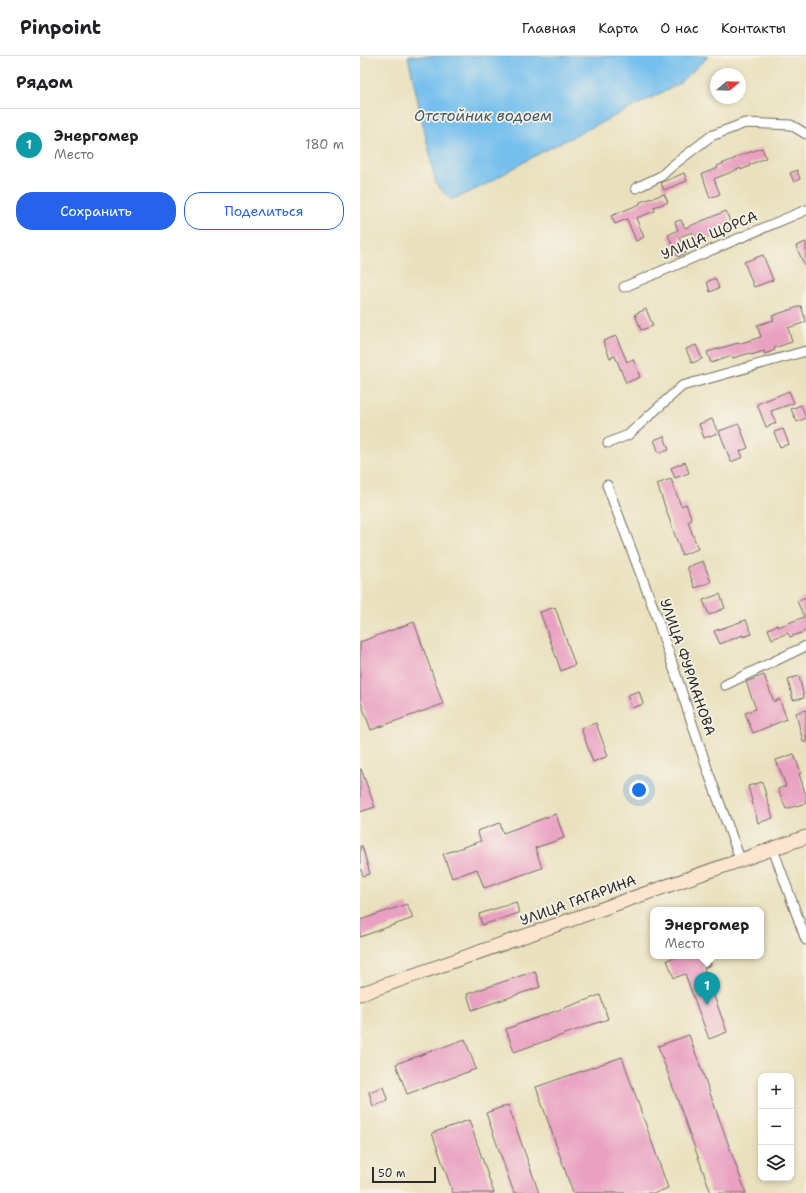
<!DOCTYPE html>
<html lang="ru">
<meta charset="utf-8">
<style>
:root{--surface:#fff;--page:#f2f2f2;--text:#202124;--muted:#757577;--line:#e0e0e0;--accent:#2563eb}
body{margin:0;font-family:"Shantell Sans",sans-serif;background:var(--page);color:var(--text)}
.controls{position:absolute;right:12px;bottom:12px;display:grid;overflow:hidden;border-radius:8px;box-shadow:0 2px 6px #0003}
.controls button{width:36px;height:36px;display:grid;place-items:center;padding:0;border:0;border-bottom:1px solid var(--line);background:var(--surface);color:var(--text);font:20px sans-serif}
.compass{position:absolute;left:350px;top:12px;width:36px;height:36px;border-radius:50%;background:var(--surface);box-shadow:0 2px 6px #0003;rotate:71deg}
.scale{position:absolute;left:12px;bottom:10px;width:64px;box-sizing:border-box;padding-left:4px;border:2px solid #2b2b2b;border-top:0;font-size:11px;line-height:14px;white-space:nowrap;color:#2b2b2b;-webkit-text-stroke:3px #f7f3e8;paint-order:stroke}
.you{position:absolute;left:279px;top:734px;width:14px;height:14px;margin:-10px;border:3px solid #fff;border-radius:50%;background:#1a73e8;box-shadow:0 0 0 6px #1a73e833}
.badge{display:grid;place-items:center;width:26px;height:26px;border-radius:50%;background:var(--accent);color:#fff;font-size:13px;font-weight:700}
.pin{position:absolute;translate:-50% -33px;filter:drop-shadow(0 1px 2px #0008)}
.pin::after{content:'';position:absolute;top:21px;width:14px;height:12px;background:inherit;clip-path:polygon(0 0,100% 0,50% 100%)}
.popup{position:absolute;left:290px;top:851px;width:114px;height:52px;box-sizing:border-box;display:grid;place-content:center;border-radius:8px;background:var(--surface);filter:drop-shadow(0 1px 3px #0005);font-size:13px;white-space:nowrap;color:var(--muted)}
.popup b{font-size:15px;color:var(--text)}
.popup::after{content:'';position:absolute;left:50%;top:100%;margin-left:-8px;border:8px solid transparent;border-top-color:var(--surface)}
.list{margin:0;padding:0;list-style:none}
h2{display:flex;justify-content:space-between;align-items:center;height:52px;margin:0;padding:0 16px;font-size:17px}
h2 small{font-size:13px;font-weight:400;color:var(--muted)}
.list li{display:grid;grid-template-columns:26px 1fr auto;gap:12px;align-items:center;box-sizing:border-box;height:72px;padding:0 16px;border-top:1px solid var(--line)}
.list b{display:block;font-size:15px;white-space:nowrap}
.list p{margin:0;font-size:13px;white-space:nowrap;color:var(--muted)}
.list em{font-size:13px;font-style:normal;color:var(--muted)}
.actions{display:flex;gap:8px;padding:12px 16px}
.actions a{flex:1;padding:9px 0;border:1px solid var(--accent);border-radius:16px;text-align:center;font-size:14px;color:var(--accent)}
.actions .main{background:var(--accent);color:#fff}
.icon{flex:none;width:22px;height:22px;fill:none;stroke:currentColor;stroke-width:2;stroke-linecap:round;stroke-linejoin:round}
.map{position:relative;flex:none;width:446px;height:1137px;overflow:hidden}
header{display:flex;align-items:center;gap:24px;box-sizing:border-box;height:56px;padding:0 20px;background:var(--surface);border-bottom:1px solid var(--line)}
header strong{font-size:19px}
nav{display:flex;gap:22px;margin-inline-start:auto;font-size:14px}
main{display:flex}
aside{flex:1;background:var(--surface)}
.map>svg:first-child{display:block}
.water{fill:#74bfed;stroke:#50758c}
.building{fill:#e9a0c1}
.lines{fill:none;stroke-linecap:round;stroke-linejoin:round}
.street-casing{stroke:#6e6b5e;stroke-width:11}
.secondary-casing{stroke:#6e6b5e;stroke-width:15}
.street{stroke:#fff;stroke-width:9}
.secondary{stroke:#fbe5cf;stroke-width:13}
.labels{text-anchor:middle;stroke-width:3.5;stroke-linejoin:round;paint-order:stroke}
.street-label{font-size:14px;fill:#2b2b2b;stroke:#f7f3e8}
.water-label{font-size:15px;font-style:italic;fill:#415765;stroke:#f7f3e8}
</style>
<header>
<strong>Pinpoint</strong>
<nav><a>Главная</a><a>Карта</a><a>О нас</a><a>Контакты</a></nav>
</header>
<main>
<aside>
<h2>Рядом<small></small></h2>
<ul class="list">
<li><span class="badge" style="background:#0f9aa8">1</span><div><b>Энергомер</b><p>Место</p></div><em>180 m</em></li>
</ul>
<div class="actions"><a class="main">Сохранить</a><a>Поделиться</a></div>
</aside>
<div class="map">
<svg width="446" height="1137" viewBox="0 0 446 1137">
<rect width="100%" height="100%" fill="#f7f3e8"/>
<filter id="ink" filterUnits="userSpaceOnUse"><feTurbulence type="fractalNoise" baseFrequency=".025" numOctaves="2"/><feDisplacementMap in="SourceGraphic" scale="8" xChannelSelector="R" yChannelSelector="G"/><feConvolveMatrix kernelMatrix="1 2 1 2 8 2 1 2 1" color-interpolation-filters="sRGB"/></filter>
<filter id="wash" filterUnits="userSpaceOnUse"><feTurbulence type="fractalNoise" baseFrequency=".012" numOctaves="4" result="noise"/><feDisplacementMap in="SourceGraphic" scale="16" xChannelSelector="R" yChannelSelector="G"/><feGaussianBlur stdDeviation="0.9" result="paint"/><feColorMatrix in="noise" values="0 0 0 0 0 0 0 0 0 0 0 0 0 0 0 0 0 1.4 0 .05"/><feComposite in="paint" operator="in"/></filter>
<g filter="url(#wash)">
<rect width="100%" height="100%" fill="#e9e1be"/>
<path class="water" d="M48,0H347V2L317,29L178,98L123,130L91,144L76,128Z"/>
<g id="blocks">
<path class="building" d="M402,92L406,102L389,109L390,110L381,114V112L354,123L360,138L350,142L342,118L358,112L357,110L376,102V101Z
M437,114L440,123L434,126L430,117Z
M324,117L327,125L304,134L301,127Z
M304,138L308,146L294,151L295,155L276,162L284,181L276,185L267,163L255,168L251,160L280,148V146Z
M366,155L372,171L336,186L332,176L319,181L326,197L318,201L308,179L318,174L315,166L321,164L325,172Z
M446,186V213L436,190Z
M403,199L413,224L394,231L384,206Z
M355,222L359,232L350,236L347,226Z
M441,250L446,266L428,272L432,286L414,292L415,294L405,298L404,295L391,299L390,297L373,302L372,300L351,307L347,296L378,287V288L401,281L397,269L414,264L412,260Z
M286,253L293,270L281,274L275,258Z
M256,280L267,306L273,303L280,321L266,327L255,300L250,302L243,285Z
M336,289L342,303L332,307L326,293Z
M429,335L434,347L411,355L416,367L406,371L397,348Z
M441,349L446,362L437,366L431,353Z
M352,363L358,377L344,382L339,368Z
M379,368L388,392L380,395L383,401L371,406L359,375Z
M423,373L429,388L420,391L414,376Z
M304,380L309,394L299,397L294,384Z
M325,406L329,417L315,422L311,412Z
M311,423L321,450L326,448L332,464L328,466L338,493L322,499L297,428Z
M343,505L351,526L335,532L327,511Z
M360,538L365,552L349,559L343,544Z
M446,541V575L430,581L428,577L412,583L408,573L417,569L418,571L444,561L437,545Z
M195,551L215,609L201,615L180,556Z
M386,564L392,578L383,581V579L360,588L354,575Z
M54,566L83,648L11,674L0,644V586Z
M404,619L414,646L419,643L427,663L393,677L385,657L396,653L386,626Z
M439,620L444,642L433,644L428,623Z
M279,635L283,648L272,652L267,639Z
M446,654V686H443L436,657Z
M236,667L248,700L233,706L221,672Z
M434,698L441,717L439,718L446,739V747L426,753L418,733L426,730L416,704Z
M0,713H1L15,751L0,756Z
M402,726L413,762L398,767L388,730Z
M196,758L204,782L175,792L182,812L124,832L117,813L92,822L83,798L121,785L117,775L140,767L143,777Z
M0,790H2L10,818L3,820L0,811Z
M156,846L159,857L122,869L119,858Z
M47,848L53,862L0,881V864Z
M318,900H348L351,909L344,912L367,976L349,983L325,918L314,922L307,904Z
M175,915L180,931L112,954L107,938Z
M240,939L248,963L154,996L146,973Z
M329,979L386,1137H351L298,990Z
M105,983L116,1013L47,1038L36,1008Z
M262,1001L308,1132L295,1137H213L176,1031Z
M23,1031L28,1045L13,1050L9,1036Z
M148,1049L179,1137H154L126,1057Z
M109,1064L134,1137H93L72,1077Z"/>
</g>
</g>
<g filter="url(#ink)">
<use href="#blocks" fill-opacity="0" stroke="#6e6b5e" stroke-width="1"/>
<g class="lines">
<defs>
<path id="street" d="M276,132L301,120L312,110L351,80L385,67L431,69L446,78
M264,231L446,154
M248,387L268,379L322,330L446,295
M247,429L295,556L349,718L380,803
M365,629L446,590
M413,793L446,884"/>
<path id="secondary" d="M0,938L446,781"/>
</defs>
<use href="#street" class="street-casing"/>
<use href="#secondary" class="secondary-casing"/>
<use href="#street" class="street"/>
<use href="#secondary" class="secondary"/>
</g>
</g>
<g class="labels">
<g class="street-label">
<text transform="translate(349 179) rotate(-23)" y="5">УЛИЦА ЩОРСА</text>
<text transform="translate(328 611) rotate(71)" y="5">УЛИЦА ФУРМАНОВА</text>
<text transform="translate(218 844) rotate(-20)" y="5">УЛИЦА ГАГАРИНА</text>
</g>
<g class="water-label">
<text x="123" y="65">Отстойник водоем</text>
</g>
</g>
</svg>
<div class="controls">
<button>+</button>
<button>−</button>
<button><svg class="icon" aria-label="layers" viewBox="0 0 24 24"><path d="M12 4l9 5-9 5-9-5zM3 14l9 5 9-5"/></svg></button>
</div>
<svg class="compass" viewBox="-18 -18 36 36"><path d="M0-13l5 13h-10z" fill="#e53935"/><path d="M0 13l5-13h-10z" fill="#757577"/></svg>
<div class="scale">50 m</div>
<div class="you"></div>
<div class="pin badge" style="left:347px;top:949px;background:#0f9aa8">1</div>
<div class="popup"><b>Энергомер</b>Место</div>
</div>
</main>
